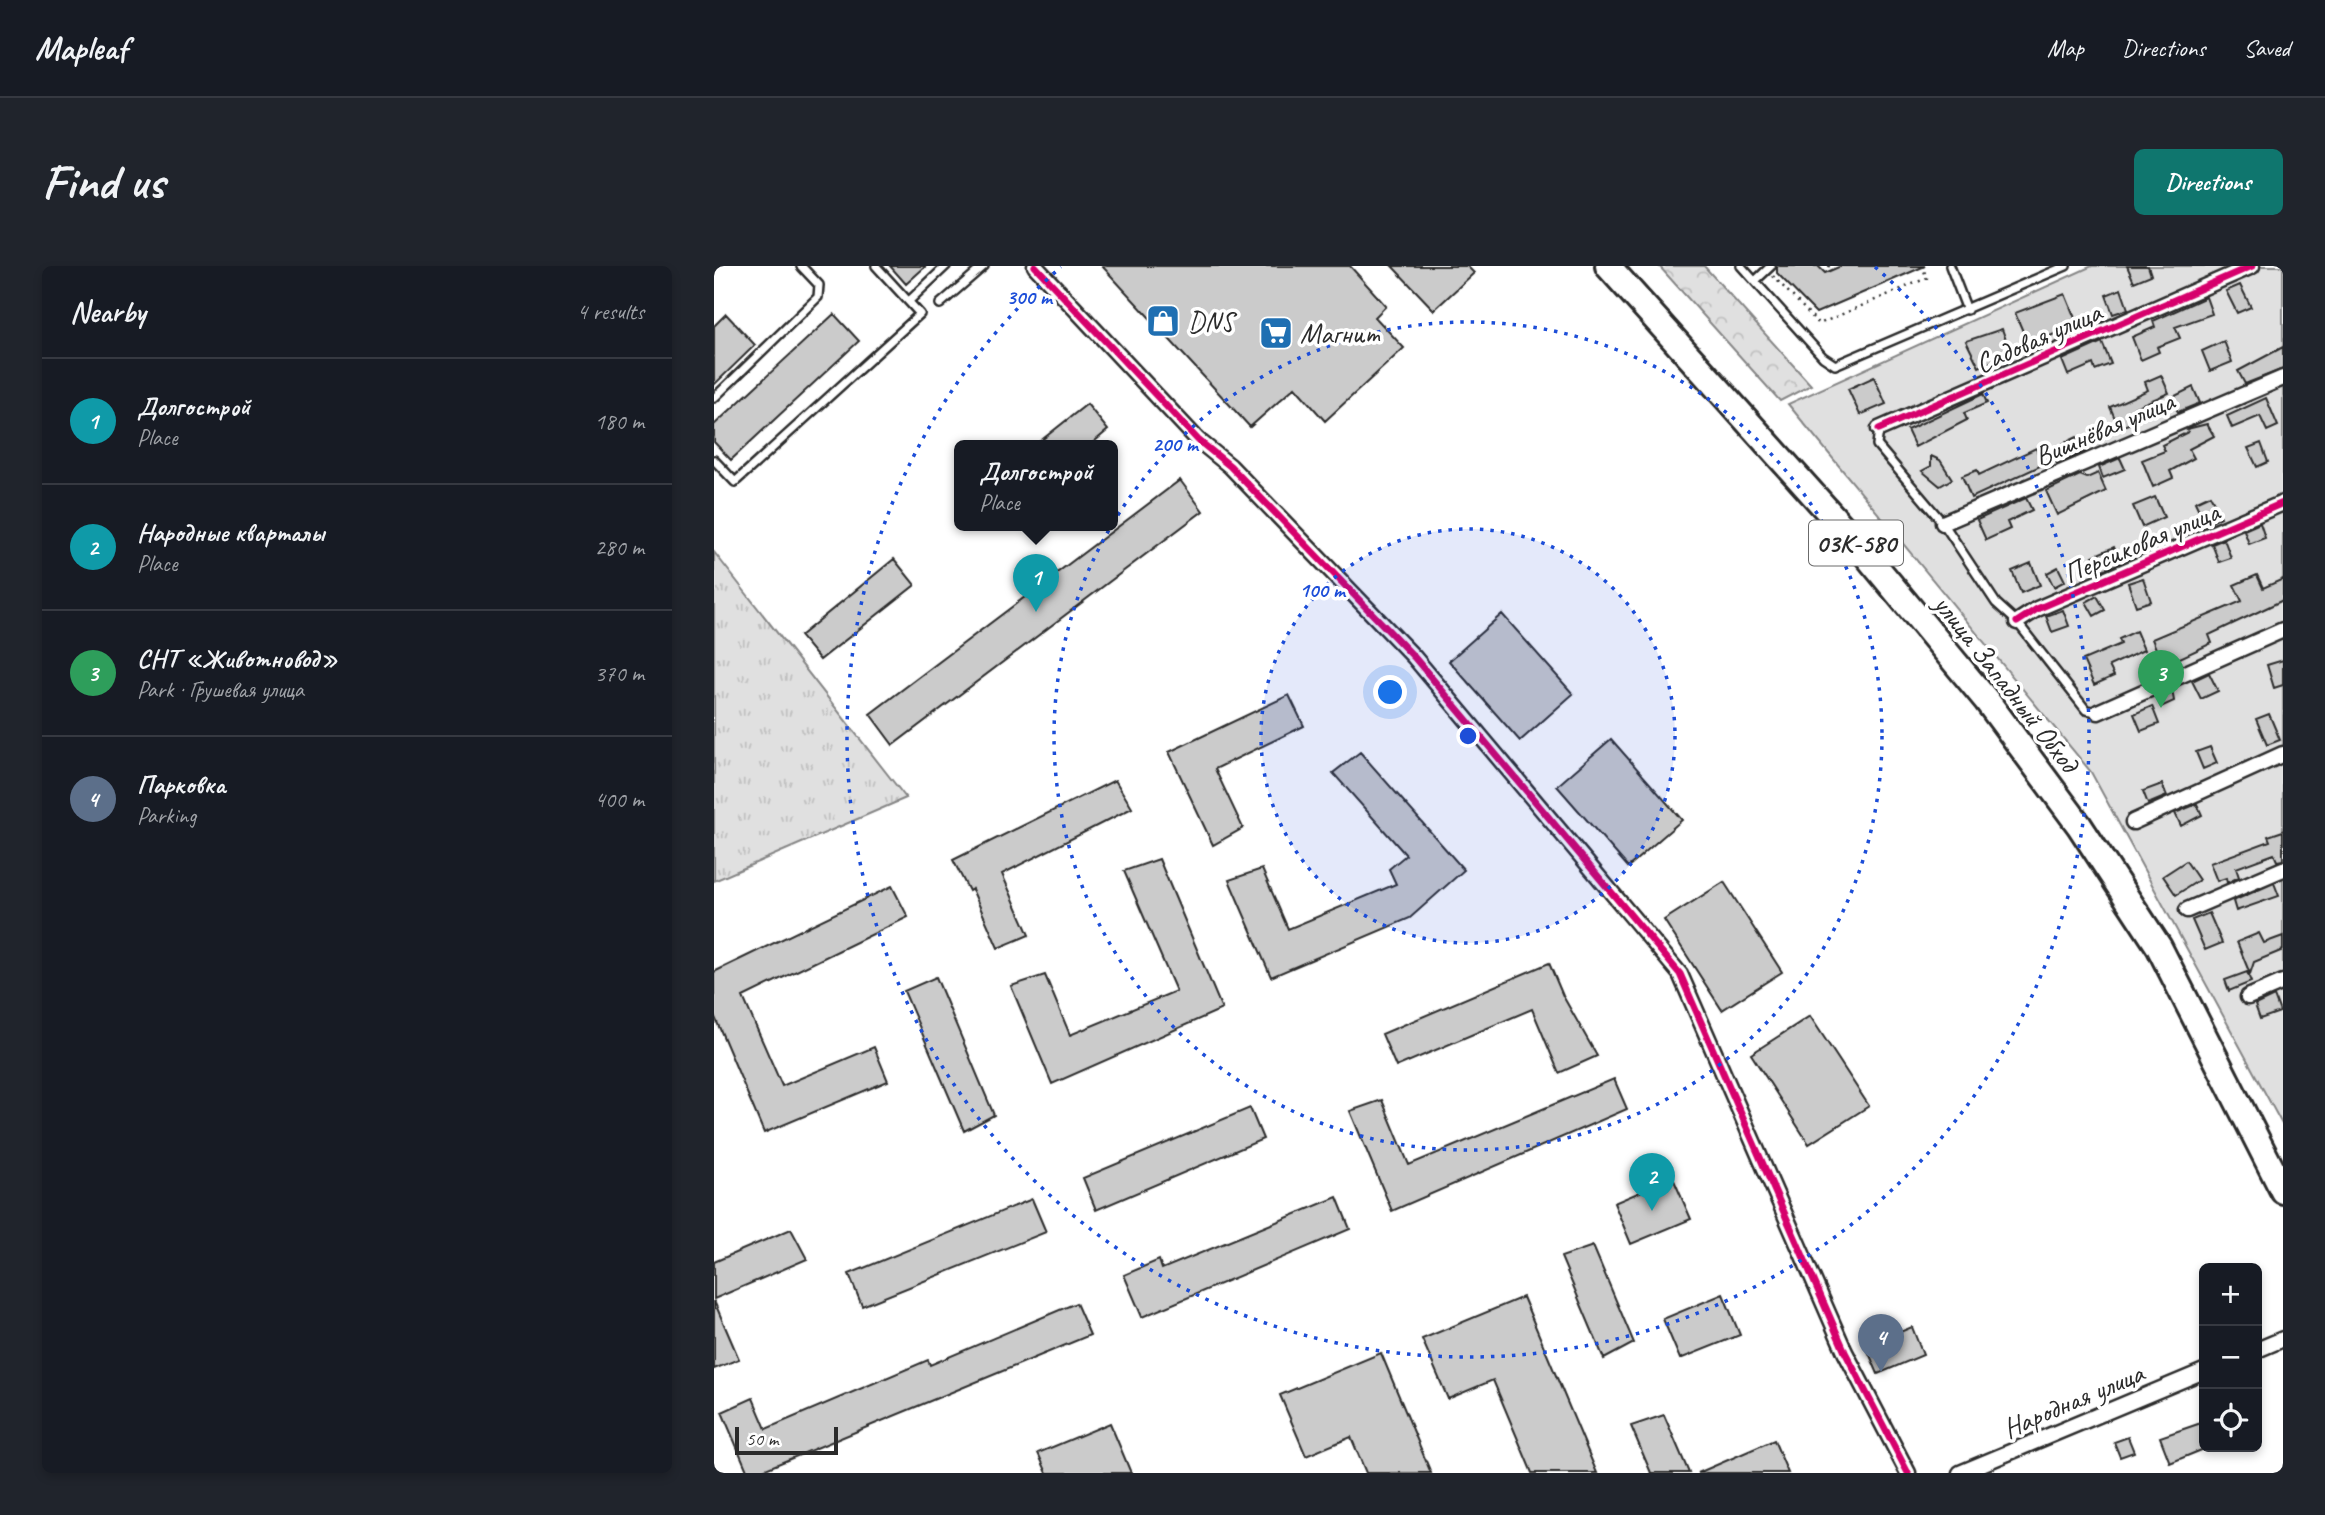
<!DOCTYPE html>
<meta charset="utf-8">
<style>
:root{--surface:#171b24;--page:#20242c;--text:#f1f3f6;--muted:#9ea1a6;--line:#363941;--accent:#0f766e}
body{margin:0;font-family:Caveat,sans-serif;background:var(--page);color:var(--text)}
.controls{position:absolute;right:21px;bottom:21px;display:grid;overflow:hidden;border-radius:10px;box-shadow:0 4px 10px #0003}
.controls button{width:63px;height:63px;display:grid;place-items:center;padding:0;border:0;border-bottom:2px solid var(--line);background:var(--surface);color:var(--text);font:35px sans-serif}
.scale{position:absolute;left:21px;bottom:18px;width:103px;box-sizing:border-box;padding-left:7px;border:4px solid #2b2b2b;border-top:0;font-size:19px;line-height:24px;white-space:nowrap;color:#2b2b2b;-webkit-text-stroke:5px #fff;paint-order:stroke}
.you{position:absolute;left:677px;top:427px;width:24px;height:24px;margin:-18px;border:5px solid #fff;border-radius:50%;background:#1a73e8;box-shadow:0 0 0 10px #1a73e833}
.badge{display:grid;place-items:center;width:46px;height:46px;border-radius:50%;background:var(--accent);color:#fff;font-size:23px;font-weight:700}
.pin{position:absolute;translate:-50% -58px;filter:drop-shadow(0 2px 4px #0008)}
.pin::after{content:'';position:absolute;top:37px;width:24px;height:21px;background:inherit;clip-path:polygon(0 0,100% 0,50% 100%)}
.popup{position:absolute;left:240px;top:174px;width:164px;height:91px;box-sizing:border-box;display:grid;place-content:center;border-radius:10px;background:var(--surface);filter:drop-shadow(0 2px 5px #0005);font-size:23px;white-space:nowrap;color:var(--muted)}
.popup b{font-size:26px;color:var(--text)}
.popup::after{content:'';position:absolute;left:50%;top:100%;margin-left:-14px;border:14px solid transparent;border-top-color:var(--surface)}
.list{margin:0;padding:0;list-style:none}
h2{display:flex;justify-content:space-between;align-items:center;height:91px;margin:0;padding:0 28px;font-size:30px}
h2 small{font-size:23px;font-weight:400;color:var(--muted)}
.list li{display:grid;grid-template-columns:46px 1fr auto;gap:21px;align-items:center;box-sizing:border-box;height:126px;padding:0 28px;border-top:2px solid var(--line)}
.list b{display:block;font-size:26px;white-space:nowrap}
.list p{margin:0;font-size:23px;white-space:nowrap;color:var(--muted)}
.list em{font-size:23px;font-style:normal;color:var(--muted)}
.icon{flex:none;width:38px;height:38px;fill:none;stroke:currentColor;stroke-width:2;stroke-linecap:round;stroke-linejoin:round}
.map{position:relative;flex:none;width:1569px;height:1207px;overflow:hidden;border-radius:10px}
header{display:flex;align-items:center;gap:42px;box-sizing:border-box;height:98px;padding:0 35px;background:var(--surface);border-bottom:2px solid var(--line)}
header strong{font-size:33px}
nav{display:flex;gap:38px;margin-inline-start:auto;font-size:24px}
.intro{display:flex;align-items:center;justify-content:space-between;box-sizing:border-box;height:168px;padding:0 42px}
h1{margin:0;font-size:49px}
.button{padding:18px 32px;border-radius:10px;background:var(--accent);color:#fff;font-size:24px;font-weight:700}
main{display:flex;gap:42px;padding:0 42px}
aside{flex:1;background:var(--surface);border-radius:10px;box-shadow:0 4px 10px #0003}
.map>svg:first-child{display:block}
.grass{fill:url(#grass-tufts);stroke:#868686;stroke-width:2}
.forest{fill:url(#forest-crowns);stroke:#868686;stroke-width:2}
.garden{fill:#e0e0e0;stroke:#868686;stroke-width:2}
.building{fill:#cbcbcb;stroke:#2b2b2b;stroke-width:2}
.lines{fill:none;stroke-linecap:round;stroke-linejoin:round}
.lane-casing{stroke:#2b2b2b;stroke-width:12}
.street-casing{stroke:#2b2b2b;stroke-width:19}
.highway-casing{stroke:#2b2b2b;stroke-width:30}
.path{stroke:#2b2b2b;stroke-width:2.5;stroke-dasharray:2 5;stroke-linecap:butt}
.lane{stroke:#fff;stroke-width:7}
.street{stroke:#fff;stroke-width:14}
.highway{stroke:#fff;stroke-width:24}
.cycleway-casing{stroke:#fff;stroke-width:11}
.cycleway{stroke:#d6006c;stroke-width:7}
.ring{fill:none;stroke:#1d4ed8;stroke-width:3.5;stroke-dasharray:3.5 7}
.labels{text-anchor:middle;stroke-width:7;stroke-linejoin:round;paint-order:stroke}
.shield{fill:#fff;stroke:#6b6b6b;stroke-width:2}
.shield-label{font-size:26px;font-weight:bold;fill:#2b2b2b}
.poi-label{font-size:28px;fill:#2b2b2b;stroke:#fff;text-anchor:start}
.street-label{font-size:28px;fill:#2b2b2b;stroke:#fff}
.centre{fill:#1d4ed8;stroke:#fff;stroke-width:3.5}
.ring-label{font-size:21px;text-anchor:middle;font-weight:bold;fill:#1d4ed8;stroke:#fff;stroke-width:7;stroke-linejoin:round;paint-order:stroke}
</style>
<header>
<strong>Mapleaf</strong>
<nav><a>Map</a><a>Directions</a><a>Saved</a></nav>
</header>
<div class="intro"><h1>Find us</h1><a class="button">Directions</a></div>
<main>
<aside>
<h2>Nearby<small>4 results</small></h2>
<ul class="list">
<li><span class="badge" style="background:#0f9aa8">1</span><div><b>Долгострой</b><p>Place</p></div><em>180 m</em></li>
<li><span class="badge" style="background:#0f9aa8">2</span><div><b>Народные кварталы</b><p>Place</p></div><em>280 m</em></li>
<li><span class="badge" style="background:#2e9e5b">3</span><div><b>СНТ «Животновод»</b><p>Park · Грушевая улица</p></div><em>370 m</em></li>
<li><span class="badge" style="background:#5c6f8a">4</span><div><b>Парковка</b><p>Parking</p></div><em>400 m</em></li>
</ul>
</aside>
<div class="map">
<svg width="1569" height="1207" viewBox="0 0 1569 1207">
<defs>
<pattern id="grass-tufts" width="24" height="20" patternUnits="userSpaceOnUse" patternTransform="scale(1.75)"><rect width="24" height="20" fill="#e0e0e0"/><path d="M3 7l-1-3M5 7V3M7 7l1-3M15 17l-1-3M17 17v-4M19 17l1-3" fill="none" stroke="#c0c0c0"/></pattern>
<pattern id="forest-crowns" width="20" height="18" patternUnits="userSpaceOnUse" patternTransform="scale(1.75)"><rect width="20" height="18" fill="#e0e0e0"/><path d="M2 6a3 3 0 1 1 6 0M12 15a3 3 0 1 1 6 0" fill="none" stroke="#c0c0c0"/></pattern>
</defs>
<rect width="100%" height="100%" fill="#fff"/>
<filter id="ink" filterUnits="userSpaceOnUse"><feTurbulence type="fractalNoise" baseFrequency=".0143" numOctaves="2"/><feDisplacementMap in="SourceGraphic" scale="14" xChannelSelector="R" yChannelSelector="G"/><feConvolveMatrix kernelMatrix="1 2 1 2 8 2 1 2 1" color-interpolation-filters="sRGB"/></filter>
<g filter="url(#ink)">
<path class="grass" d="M0,286L192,532L0,615Z"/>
<path class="forest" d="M945,0H990L1097,119L1066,135Z"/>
<path class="garden" d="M1378,0H1569V860L1377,506L1074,138Z"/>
<path class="building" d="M176,0H212L192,18Z
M388,0H636L672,40L661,51L690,82L611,155L581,121L536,161Z
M678,0H753L760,7L720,44Z
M1063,0H1104L1111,7L1127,0H1211L1102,47L1063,7Z
M1413,0H1434L1437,9L1420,16Z
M1526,19L1537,41L1523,47L1512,25Z
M1407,23L1414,43L1399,48L1392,29Z
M1351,28L1363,57L1320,78L1317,73L1313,75L1301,47Z
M1492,31L1498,48L1461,61L1466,72L1443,81L1445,86L1427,94L1418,71L1441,61L1439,55Z
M12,48L41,79L0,119V60Z
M120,48L145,75L17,194L0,176V159Z
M1288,63L1297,88L1265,101L1252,75Z
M1510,75L1518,96L1496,105L1488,85Z
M1388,76L1397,98L1381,104L1379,98L1354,109L1348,94Z
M1569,81V103L1531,118L1524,105Z
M1447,109L1455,127L1421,141L1426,153L1405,162L1396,141L1434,124L1431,116Z
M1160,111L1172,138L1146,149L1134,123Z
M1479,121L1486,137L1464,146L1457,132Z
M1269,128L1273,137L1250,147L1253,154L1201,181L1193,164Z
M1552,132L1564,160L1553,165L1546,150L1518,162L1513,150Z
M373,138L394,164L375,180H320Z
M1493,158L1500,170L1475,183L1480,192L1456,205L1459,212L1439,221L1428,194L1451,185L1448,179L1474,166L1473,163Z
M1363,171L1371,186L1343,198L1341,193L1257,232L1248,210L1263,204L1265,209L1322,182L1325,189Z
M1547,177L1554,196L1543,201L1534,182Z
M1217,190L1226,194L1238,213L1226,220L1208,205L1217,200Z
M1406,192L1411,203L1389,212L1385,201Z
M1384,207L1392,225L1343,249L1332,225L1366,209L1373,212Z
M466,214L489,245L179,479L156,448Z
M1496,229L1507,251L1492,259L1481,236Z
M1441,231L1450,251L1428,261L1419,240Z
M1312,232L1318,244L1293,256L1296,263L1272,274L1263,254Z
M1546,257L1551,272L1535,278L1530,264Z
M1510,273L1517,292L1505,296L1498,278Z
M1400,281L1406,297L1386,305L1379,290Z
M180,293L201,319L106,394L86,370Z
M1317,297L1326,319L1307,327L1298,305Z
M1344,301L1351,315L1340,321L1333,307Z
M1543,309L1549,322L1569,313V334L1495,369L1498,377L1449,400L1438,373L1528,335L1520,319Z
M1429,312L1437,335L1422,340L1414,317Z
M1383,330L1391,344L1380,350L1372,336Z
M1349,344L1355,360L1338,366L1332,350Z
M788,348L859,428L806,475L735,395Z
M1422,365L1430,384L1395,400L1400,410L1380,419L1369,394L1407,378L1405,373Z
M1569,394V419L1560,422L1553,399Z
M1495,407L1504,425L1487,433L1478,415Z
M1458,424L1460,435L1447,441L1443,431Z
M575,429L590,460L501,503L529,562L499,579L455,486Z
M1438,440L1445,458L1427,465L1420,448Z
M1555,448L1566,474L1553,479L1542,453Z
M897,473L968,554L914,601L843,520Z
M1496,481L1503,497L1489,503L1482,486Z
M646,486L750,604L696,652L557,711L515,614L548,603L574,663L682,618L675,603L692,589L619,507Z
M401,514L418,542L288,608L315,669L284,682L258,623L255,625L239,594Z
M1448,518L1453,530L1434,538L1429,525Z
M1483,538L1488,549L1467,560L1461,547Z
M1569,565V594L1563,595L1560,588L1522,602L1525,611L1513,617L1512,612L1503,615L1496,597L1556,575L1554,570Z
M445,593L508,743L338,818L297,720L331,709L356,769L462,725L410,605Z
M1472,595L1485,614L1462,629L1449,610Z
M1010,616L1068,706L1008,744L950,654Z
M1560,617L1565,630L1522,645L1519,635Z
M178,620L194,651L29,731L68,820L160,781L174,815L50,867L0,749V706Z
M1495,647L1508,677L1491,684L1478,654Z
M1545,667L1550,677L1569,670V684L1540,696L1536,708L1523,676Z
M835,697L849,730L883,790L845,807L818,743L682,801L668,768Z
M1533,706L1537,716L1515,725L1511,714Z
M222,711L280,849L250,865L190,725Z
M1560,730L1566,746L1546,753L1541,739Z
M1096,750L1155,840L1095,878L1037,788Z
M900,813L913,843L678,945L636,845L668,834L695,899Z
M536,842L549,873L382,944L369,912Z
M959,912L977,953L917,978L900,937Z
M623,931L636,963L428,1051L410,1009L445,994L448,1003Z
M318,933L332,966L148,1040L135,1008Z
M77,963L93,993L0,1033V996Z
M879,980L920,1077L890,1093L847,991Z
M1009,1028L1026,1069L966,1093L949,1053Z
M809,1031L883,1207H818L779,1114L734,1133L708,1073Z
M0,1035L25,1093L0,1103Z
M362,1037L376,1069L42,1207H34L8,1146L39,1132L52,1163L214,1094L216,1099Z
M1198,1061L1209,1089L1164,1108L1152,1080Z
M667,1087L717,1207H652L637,1171L592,1190L566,1129Z
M950,1149L975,1207H937L917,1160Z
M1490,1156V1183L1456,1197L1446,1171Z
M396,1157L417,1207H333L324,1187Z
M1414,1171L1420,1186L1406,1191L1400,1176Z
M1060,1174L1074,1207H984Z"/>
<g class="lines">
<defs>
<path id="lane" d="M1027,0L1109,91L1121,99L1352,0
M1236,0L1253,44
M1041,15L1057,0
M195,35L232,0
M226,38L270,0
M0,132L104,31L105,19L87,0
M1165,163L1163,179L1229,257L1282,337L1303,356L1372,444L1384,446
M0,194L21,216L206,48L162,0"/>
<path id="street" d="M321,0L484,174L516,200L700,391L966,708L1131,1086L1194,1207
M1165,163L1538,0
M1229,257L1569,112
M1303,356L1323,343L1569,237
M1384,446L1569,364
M1419,556L1569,488
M1473,644L1569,603
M1534,731L1569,716
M1543,1084L1569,1073
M1246,1207L1490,1105"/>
<path id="highway" d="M894,0L1139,273L1273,435L1365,559L1445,681L1569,925"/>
</defs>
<use href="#lane" class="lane-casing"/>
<use href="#street" class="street-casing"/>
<use href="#highway" class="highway-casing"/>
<path class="path" d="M1114,0H1116
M1059,10L1105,58L1213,12L1208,0"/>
<use href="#lane" class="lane"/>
<use href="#street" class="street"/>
<use href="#highway" class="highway"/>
<defs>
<path id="cycleway" d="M321,0L484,174L516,200L700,391L966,708L1131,1086L1194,1207
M1165,163L1538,0
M1303,356L1323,343L1569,237"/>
</defs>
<use href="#cycleway" class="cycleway-casing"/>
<use href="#cycleway" class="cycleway"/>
</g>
</g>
<circle cx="754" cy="470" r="207" fill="#1d4ed8" fill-opacity=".12"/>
<g class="ring">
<circle cx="754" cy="470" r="207"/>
<circle cx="754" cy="470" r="414"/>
<path d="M1161 1A621 621 0 1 1 347 1"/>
</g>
<defs>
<symbol id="shop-square" viewBox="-11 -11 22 22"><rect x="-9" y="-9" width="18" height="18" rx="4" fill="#1f6fb2" stroke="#fff"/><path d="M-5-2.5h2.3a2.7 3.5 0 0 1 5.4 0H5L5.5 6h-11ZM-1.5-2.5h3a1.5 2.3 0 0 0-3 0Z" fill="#fff"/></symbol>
<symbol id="supermarket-square" viewBox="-11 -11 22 22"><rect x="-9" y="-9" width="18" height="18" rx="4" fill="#1f6fb2" stroke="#fff"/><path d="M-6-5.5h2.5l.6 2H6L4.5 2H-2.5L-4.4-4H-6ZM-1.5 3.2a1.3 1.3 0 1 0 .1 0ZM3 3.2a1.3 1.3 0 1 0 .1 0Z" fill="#fff"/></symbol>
</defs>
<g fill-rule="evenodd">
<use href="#shop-square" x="430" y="36" width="38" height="38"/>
<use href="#supermarket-square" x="543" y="48" width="38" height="38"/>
</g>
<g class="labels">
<rect class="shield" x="1095" y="254.5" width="94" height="45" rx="5"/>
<g class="shield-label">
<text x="1142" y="286">03К-580</text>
</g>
<g class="poi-label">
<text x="474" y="65">DNS</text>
<text x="586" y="77">Магнит</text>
</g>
<g class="street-label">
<text transform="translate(1324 71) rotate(-24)" y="10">Садовая улица</text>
<text transform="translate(1390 162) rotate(-23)" y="10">Вишнёвая улица</text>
<text transform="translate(1427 276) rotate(-23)" y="10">Персиковая улица</text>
<text transform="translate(1293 417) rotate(52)" y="10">улица Западный Обход</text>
<text transform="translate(1359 1134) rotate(-23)" y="10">Народная улица</text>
</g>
</g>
<circle cx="754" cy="470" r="10" class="centre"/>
<g class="ring-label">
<text x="315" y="38">300 m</text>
<text x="461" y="185">200 m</text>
<text x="608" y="331">100 m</text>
</g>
</svg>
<div class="controls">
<button>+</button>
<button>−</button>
<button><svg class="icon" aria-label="locate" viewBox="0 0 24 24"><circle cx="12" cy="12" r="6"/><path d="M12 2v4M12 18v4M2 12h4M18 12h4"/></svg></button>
</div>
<div class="scale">50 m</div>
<div class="you"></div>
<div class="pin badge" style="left:322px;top:346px;background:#0f9aa8">1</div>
<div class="popup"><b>Долгострой</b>Place</div>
<div class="pin badge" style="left:938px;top:945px;background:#0f9aa8">2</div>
<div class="pin badge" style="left:1447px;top:442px;background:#2e9e5b">3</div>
<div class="pin badge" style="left:1167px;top:1106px;background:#5c6f8a">4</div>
</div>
</main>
